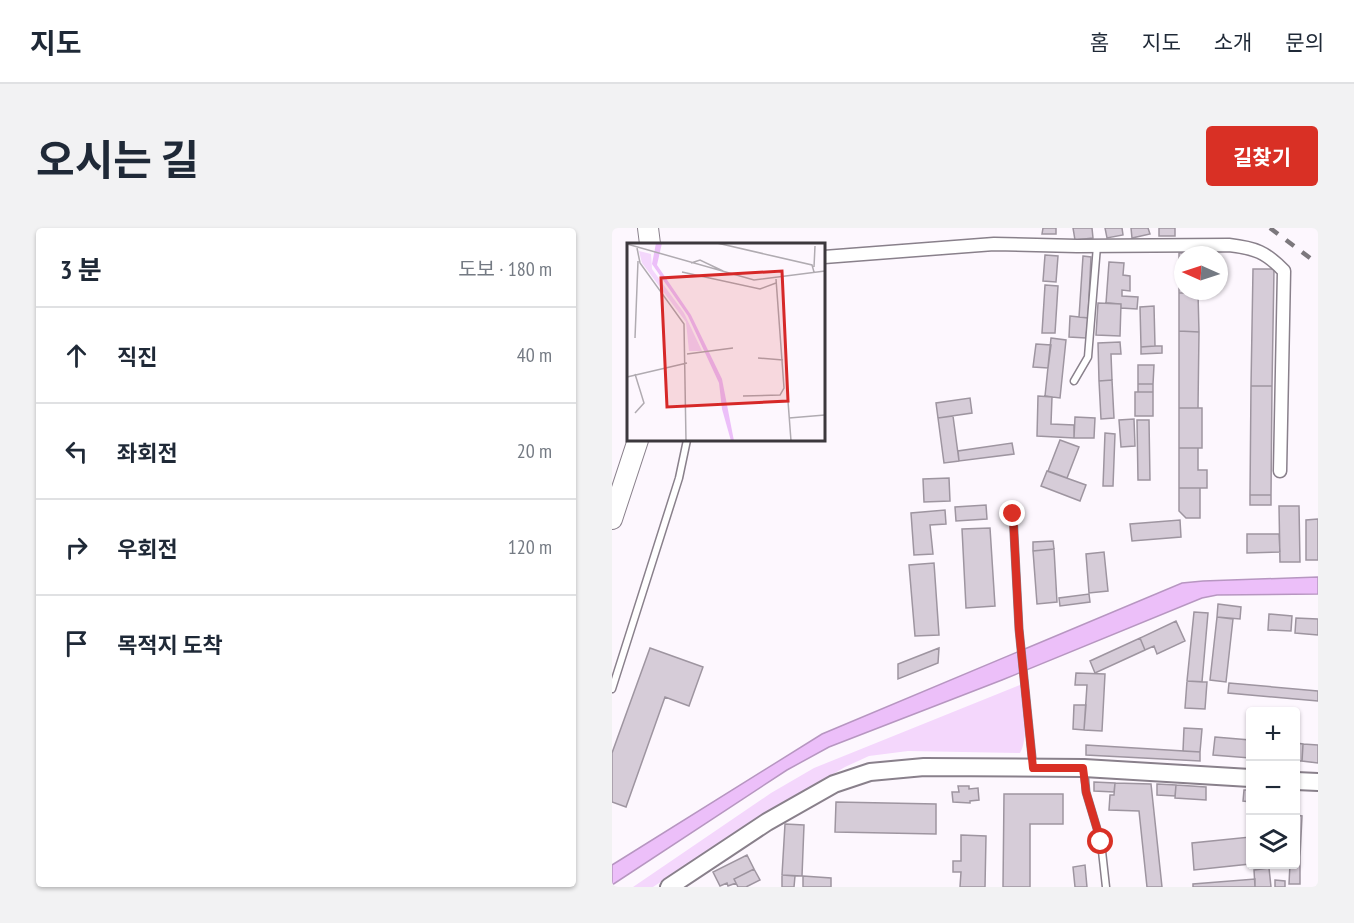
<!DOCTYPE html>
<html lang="ko">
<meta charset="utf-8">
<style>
:root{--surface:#fff;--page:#f2f2f3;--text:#1f2937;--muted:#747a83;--line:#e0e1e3;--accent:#d93025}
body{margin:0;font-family:"PT Sans Narrow","Noto Sans KR",sans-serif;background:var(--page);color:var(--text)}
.controls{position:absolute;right:18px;bottom:18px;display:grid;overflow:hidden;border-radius:6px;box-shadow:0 2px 4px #0004}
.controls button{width:54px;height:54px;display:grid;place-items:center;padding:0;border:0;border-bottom:2px solid var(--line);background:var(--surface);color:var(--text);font:30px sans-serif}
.compass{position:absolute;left:562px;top:18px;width:54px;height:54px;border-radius:50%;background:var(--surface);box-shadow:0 2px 4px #0004;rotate:273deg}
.stop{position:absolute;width:18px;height:18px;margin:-14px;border:4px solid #d93025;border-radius:50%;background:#fff}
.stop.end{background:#d93025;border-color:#fff;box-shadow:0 2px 6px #0008}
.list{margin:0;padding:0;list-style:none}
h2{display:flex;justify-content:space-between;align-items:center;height:78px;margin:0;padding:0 24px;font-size:26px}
h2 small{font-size:20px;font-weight:400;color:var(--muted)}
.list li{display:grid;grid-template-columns:39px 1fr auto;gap:18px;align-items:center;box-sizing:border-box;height:96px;padding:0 24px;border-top:2px solid var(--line)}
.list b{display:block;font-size:22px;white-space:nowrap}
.list em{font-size:20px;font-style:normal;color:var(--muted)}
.icon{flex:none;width:33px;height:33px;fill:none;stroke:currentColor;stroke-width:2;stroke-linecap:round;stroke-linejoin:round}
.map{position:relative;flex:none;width:706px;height:659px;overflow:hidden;border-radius:6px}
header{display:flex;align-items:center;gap:36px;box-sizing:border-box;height:84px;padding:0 30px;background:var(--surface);border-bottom:2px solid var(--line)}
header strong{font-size:28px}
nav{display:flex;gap:33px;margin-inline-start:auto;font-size:21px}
.intro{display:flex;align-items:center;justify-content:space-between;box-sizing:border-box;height:144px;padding:0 36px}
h1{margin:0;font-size:42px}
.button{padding:15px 27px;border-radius:6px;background:var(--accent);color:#fff;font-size:21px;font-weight:700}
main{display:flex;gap:36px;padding:0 36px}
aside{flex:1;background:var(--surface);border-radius:6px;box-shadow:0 2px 4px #0004}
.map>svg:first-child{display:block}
.green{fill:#f4d7fc}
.water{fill:#ecbff9;stroke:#b796c1;stroke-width:1.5}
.building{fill:#d6ccd8;stroke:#9e95a0;stroke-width:1.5}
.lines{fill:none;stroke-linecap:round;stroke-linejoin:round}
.service-casing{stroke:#89808b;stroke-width:9}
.minor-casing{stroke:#89808b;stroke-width:15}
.tertiary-casing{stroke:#89808b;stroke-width:20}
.primary-casing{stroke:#89808b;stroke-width:22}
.service{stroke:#fff;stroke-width:6}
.minor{stroke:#fff;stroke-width:12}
.tertiary{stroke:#fff;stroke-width:16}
.primary{stroke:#fff;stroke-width:20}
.rail{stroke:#7c787d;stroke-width:4.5;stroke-dasharray:10 10;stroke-linecap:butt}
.route{stroke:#d93025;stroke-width:8}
.inset-road{fill:none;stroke:#b0abb1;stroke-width:1.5}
.view{fill:#d62828;fill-opacity:0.15;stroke:#d62828;stroke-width:3}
.inset-edge{fill:none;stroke:#3c383d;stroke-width:3}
</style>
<header>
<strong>지도</strong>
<nav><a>홈</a><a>지도</a><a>소개</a><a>문의</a></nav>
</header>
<div class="intro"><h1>오시는 길</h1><a class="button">길찾기</a></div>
<main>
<aside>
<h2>3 분<small>도보 · 180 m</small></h2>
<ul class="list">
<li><svg class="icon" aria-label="ahead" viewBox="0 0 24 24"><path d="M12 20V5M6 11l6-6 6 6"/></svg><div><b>직진</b></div><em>40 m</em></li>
<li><svg class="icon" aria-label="left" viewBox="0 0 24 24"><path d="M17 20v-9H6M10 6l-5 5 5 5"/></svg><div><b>좌회전</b></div><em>20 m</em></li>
<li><svg class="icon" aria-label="right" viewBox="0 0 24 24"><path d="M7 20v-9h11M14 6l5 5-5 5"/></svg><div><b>우회전</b></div><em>120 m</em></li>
<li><svg class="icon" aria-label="arrive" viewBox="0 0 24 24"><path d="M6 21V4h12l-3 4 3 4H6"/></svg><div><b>목적지 도착</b></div></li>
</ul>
</aside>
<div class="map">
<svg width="706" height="659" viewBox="0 0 706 659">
<rect width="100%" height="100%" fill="#fdf7fe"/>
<path class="green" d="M408,457C410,478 418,506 408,525L296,523L257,528L233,539L138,595L41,659H21L159,565L202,540Z"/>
<path class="water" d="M706,349V366L605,367L590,370L390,452L217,519L175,542L0,657V637L210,506L570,355L591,353Z"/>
<path class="building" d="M431,0H444V6H430Z
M461,0H480L481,10L463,12Z
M493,0H510L511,7L495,10Z
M519,0H536L538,6L520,10Z
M547,0H563V8H547Z
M567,25H590V27H571V63H590V65H567Z
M433,27L446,28L444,54L431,53Z
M471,28L479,29L476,90L467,89Z
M497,34L512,35L511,47L518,48V63L510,62V68L526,69L525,81L509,80V76L494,75Z
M641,41H662L660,158H639Z
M433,57L446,58L443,105H430Z
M567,65H586L587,104L567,103Z
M486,75L509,76L508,108L484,107Z
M542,78L543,118L529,119L528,79Z
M458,88L476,90L474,110L457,109Z
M567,103L587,104L586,180H567Z
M439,110L454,112L448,170L433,168Z
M508,114L509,126H499L500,152L487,153L486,115Z
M424,116L439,117L436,140L421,139Z
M543,118H550V125L529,126V119Z
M526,137H542L541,156H526Z
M500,152L502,190L489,191L487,153Z
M526,156H541V164H526Z
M639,158H660L659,267H638Z
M523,164H541V188H523Z
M426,168L440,169L439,196L462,197V210L425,208Z
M358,170L360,185L326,190L324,175Z
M567,180H590V220H567Z
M341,188L347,233L332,235L326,190Z
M463,189L483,190L482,210H462Z
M522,191L523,218L509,219L507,192Z
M525,192H537L538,252H526Z
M493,205L503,206L501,258H491Z
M448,212L467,219L455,250L436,243Z
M400,215L402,226L347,233L346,223Z
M567,220H586V242H595V260H567Z
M435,243L474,257L468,273L429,258Z
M337,250L338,273L312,274L311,251Z
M567,260H588V290H574L567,283Z
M638,267H659V277H638Z
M374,277L375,291L344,293L343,279Z
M667,278H687L688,334H668Z
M333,282L334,296L318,297L321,326L302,327L299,285Z
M706,291V332H694V292Z
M568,292L569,309L520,313L518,296Z
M378,300L383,378L354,380L350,301Z
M635,306H667L668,324L635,325Z
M441,313L442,321L421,323V314Z
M442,321L445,374L425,376L421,323Z
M492,324L496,363L477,365L474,326Z
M322,335L327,407L303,408L297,337Z
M477,366L478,374L448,378L447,370Z
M606,376L629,379L628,391L605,389Z
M582,384L596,385L590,454L575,453Z
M657,386L680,388L679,403L656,402Z
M605,389L621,391L614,454L598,452Z
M684,390L706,391V407L683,405Z
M564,393L573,413L545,426L542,418L533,422L528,410Z
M528,410L533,422L483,445L478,433Z
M38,420L91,439L77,478L53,469L14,579L0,574V525Z
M327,420L326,435L286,451V436Z
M464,445L493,446L490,503L472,502L475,457H463Z
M575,453L595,454L593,481L573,480Z
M617,455L706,463V473L616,465Z
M462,477H474L472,502L461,501Z
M572,500L590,501L588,524L571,523Z
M603,509L638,512V530L601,527Z
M684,515L691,516L690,533H684Z
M691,516L706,517V535L690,533Z
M474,517L588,524V533L474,527Z
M482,554L503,555L502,564L482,563Z
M503,555L539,556L550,659H535L527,583L497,582L498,567H502Z
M545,556L564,557L563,568L545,567Z
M564,557L594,559V572L563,570Z
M346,558H357V561L366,560L367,572L358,573V575L341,574L340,564H347Z
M632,562H638V574L631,573Z
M684,565H687L686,585H684Z
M392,566H451V596H418V659H391Z
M224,574L324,576V606L223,604Z
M684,587L690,588L688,629H684Z
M173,596L192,597L190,648L170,647Z
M349,607L374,608L373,659H348L349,644H341V633H349Z
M638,609V636L582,642L580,615Z
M135,627L142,641L122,651L124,655L116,658L115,655L108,658L101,644Z
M684,629H688V656H677L678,636H684Z
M473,637L475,659H463L461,639Z
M657,640L659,659H643L642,642Z
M142,641L148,652L134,659H126L122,651Z
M170,647L183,648L182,659H170Z
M191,648L219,650V659H191Z
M643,651V659H581V656Z
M663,652L673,653V659H663Z"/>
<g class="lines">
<defs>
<path id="service" d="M462,153L476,129L485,18
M401,286L407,401L421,539
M0,461L67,250L75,212
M472,540L474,564L489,614L494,659"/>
<path id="minor" d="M212,29L382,16L465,18L617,17C643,20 654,24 672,43L668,243"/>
<path id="tertiary" d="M684,553L706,554
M57,659L155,594L222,556L258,544L312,539L472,540L638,550"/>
<path id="primary" d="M36,0L38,16
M0,291L26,212"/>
</defs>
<use href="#service" class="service-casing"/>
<use href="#minor" class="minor-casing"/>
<use href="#tertiary" class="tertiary-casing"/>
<use href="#primary" class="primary-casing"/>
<use href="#service" class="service"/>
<use href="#minor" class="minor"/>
<use href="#tertiary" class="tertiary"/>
<use href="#primary" class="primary"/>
<path class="rail" d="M658,0L706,36"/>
</g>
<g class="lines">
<path class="route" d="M401,286L407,401L421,540H471L474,564L489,614"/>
</g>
<g transform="translate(15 15)">
<rect width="198" height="198" fill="#fdf7fe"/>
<path d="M12,8L24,11L25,26L57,70L75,108H62L59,79L15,20Z" fill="#f4d7fc"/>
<path d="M29,0H35L30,22L64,72L95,136L107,198H104L95,166L92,140L61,73L25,21Z" fill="#ecbff9"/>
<path class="inset-road" d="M90,0L185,22L187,29M0,1L127,37L198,28M10,5L13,20L57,81L59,198M64,20L73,17L96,28M187,24L188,3M55,29L133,46L149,40M8,95L11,18M60,111L106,105M131,115L156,117M8,131L17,160L8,170M0,134L60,120M116,153L153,152L157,145L149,36M161,158L164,198M162,175L198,172"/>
<path class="view" d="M155,28L161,158L40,164L34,35Z"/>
<rect width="198" height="198" class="inset-edge"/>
</g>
</svg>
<div class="controls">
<button>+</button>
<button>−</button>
<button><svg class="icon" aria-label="layers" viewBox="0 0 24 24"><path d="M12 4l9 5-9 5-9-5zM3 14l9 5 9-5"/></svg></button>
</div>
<svg class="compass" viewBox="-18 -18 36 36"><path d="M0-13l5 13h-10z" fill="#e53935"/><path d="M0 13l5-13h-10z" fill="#747a83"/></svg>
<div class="stop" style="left:489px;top:614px"></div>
<div class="stop end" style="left:401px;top:286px"></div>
</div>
</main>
